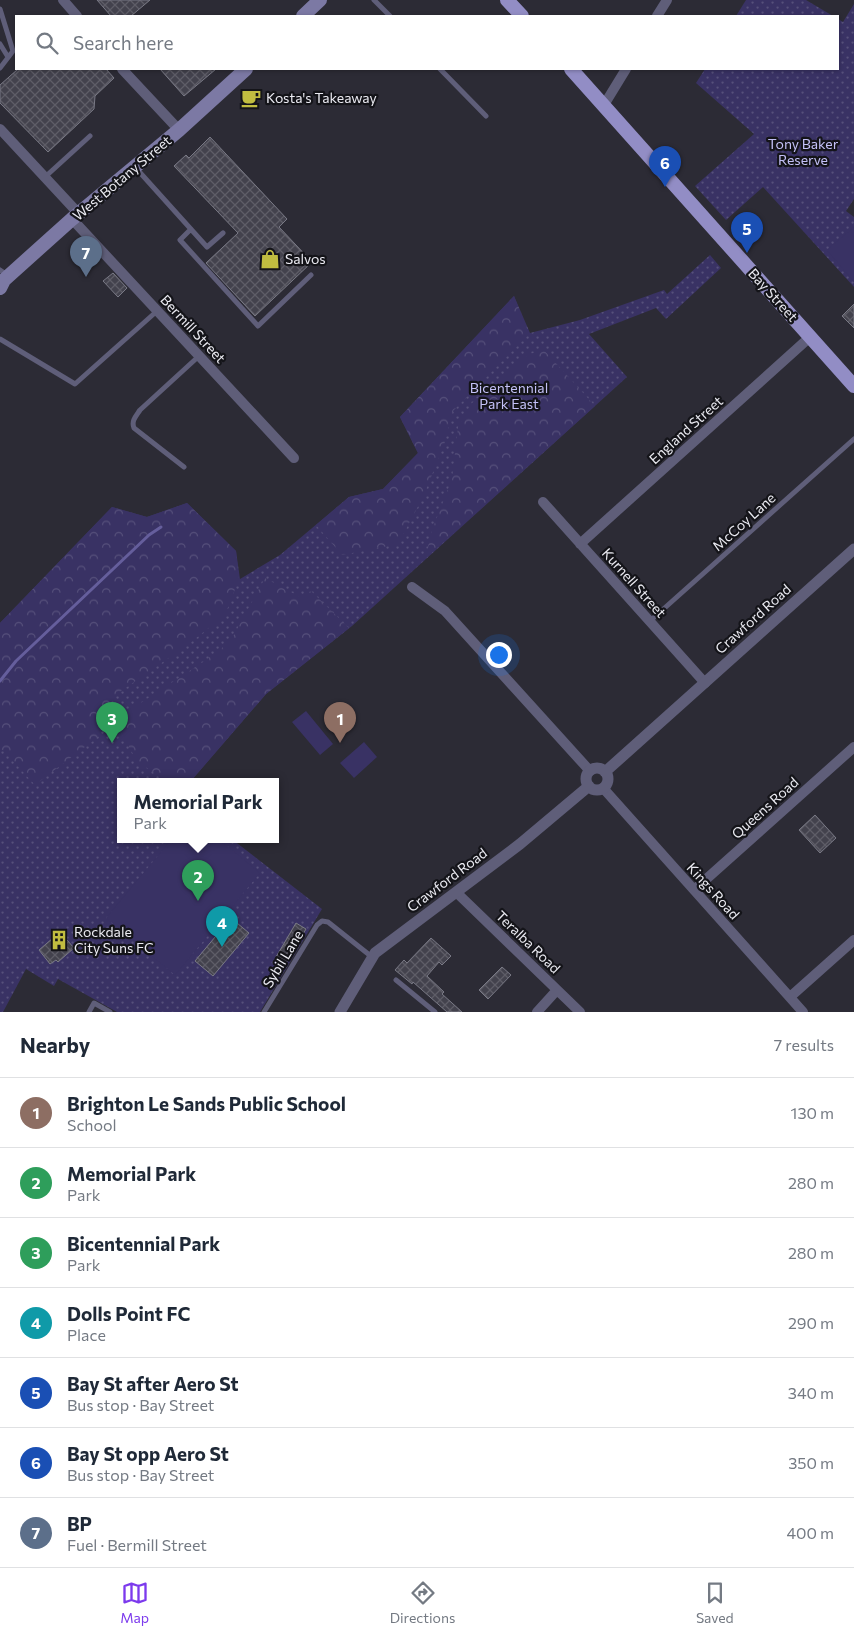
<!DOCTYPE html>
<meta charset="utf-8">
<style>
:root{--surface:#fff;--page:#f6f6f7;--text:#1f2937;--muted:#747a83;--line:#e0e1e3;--accent:#7c3aed}
body{margin:0;font-family:Commissioner,sans-serif;background:var(--page);color:var(--text)}
.you{position:absolute;left:498px;top:654px;width:18px;height:18px;margin:-12px;border:4px solid #fff;border-radius:50%;background:#1a73e8;box-shadow:0 0 0 8px #1a73e833}
.badge{display:grid;place-items:center;width:32px;height:32px;border-radius:50%;background:var(--accent);color:#fff;font-size:16px;font-weight:700}
.pin{position:absolute;translate:-50% -41px;filter:drop-shadow(0 1px 2px #0008)}
.pin::after{content:'';position:absolute;top:26px;width:18px;height:15px;background:inherit;clip-path:polygon(0 0,100% 0,50% 100%)}
.popup{position:absolute;left:117px;top:778px;width:162px;height:65px;box-sizing:border-box;display:grid;place-content:center;border-radius:0px;background:var(--surface);filter:drop-shadow(0 1px 4px #0005);font-size:16px;white-space:nowrap;color:var(--muted)}
.popup b{font-size:19px;color:var(--text)}
.popup::after{content:'';position:absolute;left:50%;top:100%;margin-left:-10px;border:10px solid transparent;border-top-color:var(--surface)}
.list{margin:0;padding:0;list-style:none}
h2{display:flex;justify-content:space-between;align-items:center;height:65px;margin:0;padding:0 20px;font-size:21px}
h2 small{font-size:16px;font-weight:400;color:var(--muted)}
.list li{display:grid;grid-template-columns:32px 1fr auto;gap:15px;align-items:center;box-sizing:border-box;height:70px;padding:0 20px;border-top:1px solid var(--line)}
.list b{display:block;font-size:19px;white-space:nowrap}
.list p{margin:0;font-size:16px;white-space:nowrap;color:var(--muted)}
.list em{font-size:16px;font-style:normal;color:var(--muted)}
.icon{flex:none;width:28px;height:28px;fill:none;stroke:currentColor;stroke-width:2;stroke-linecap:round;stroke-linejoin:round}
.map{position:relative;flex:none;width:854px;height:1012px;overflow:hidden}
.search{position:absolute;background:var(--surface);box-shadow:0 1px 4px #0004;left:15px;right:15px;top:15px;height:55px;display:flex;align-items:center;gap:12px;box-sizing:border-box;padding:0 18px;border-radius:0px;color:var(--muted);font-size:19px}
.sheet{height:555px;background:var(--surface)}
nav{display:flex;justify-content:space-around;align-items:center;box-sizing:border-box;height:70px;border-top:1px solid var(--line);background:var(--surface);font-size:14px;color:var(--muted)}
nav a{display:grid;justify-items:center;gap:2px}
nav .on{color:var(--accent)}
.map>svg:first-child{display:block}
.green{fill:url(#green-dots)}
.forest{fill:url(#forest-crowns)}
.pitch{fill:#393264}
.lines{fill:none;stroke-linecap:round;stroke-linejoin:round}
.stream{stroke:#655e9c;stroke-width:3}
.building{fill:url(#building-cross-hatch);stroke:#797985}
.service{stroke:#5f5e79;stroke-width:5}
.minor{stroke:#5f5e79;stroke-width:10}
.tertiary{stroke:#5f5e79;stroke-width:11}
.secondary{stroke:#7c79a4;stroke-width:14}
.primary{stroke:#928dc5;stroke-width:14}
.labels{text-anchor:middle;stroke-width:4.5;stroke-linejoin:round;paint-order:stroke}
.poi-label{font-size:14px;fill:#ebebf2;stroke:#141419;text-anchor:start}
.park-label{font-size:14px;fill:#c4c1f7;stroke:#141419}
.street-label{font-size:14px;fill:#ebebf2;stroke:#141419}
</style>
<div class="map">
<svg width="854" height="1012" viewBox="0 0 854 1012">
<defs>
<pattern id="green-dots" width="8" height="8" patternUnits="userSpaceOnUse" patternTransform="scale(1.25)"><rect width="8" height="8" fill="#393264"/><path d="M2 2h.1M6 6h.1" fill="none" stroke="#56507b" stroke-width="1.8" stroke-linecap="round"/></pattern>
<pattern id="forest-crowns" width="20" height="18" patternUnits="userSpaceOnUse" patternTransform="scale(1.25)"><rect width="20" height="18" fill="#393264"/><path d="M2 6a3 3 0 1 1 6 0M12 15a3 3 0 1 1 6 0" fill="none" stroke="#56507b"/></pattern>
<pattern id="building-cross-hatch" width="8" height="8" patternUnits="userSpaceOnUse" patternTransform="scale(1.25)"><rect width="8" height="8" fill="#43424d"/><path d="M0 0l8 8M0 8l8-8" fill="none" stroke="#5e5d67"/></pattern>
</defs>
<rect width="100%" height="100%" fill="#2c2b35"/>
<path class="green" d="M746,0H806L833,16H736Z
M854,4V199L846,211L854,217V287L763,187L726,220L695,186L754,134L696,83L705,69H838V19L843,22Z
M710,255L721,268L666,319L656,308L589,334L627,377L352,626L266,694L190,782H120V840H233L322,909L260,1012H117L58,979L54,986L26,969L3,1012H0V623L112,507L147,517L187,503L236,551L240,579L280,555L349,497L383,489L418,453L400,417L514,296L530,333L580,320L664,290L667,294Z"/>
<path class="forest" d="M514,296L529,334L453,411L444,445L423,497L398,544L342,555L316,525L349,497L383,489L418,453L400,417Z
M543,349L595,406L425,559L432,530L452,479L458,427L472,403L528,355Z
M187,503L236,551L239,579L225,615L186,646L111,698L98,737L35,785L3,750L0,751V623L112,507L147,517Z
M265,578L300,597L311,591L349,628L266,694L190,782H167L137,761L120,731L127,712L203,662L230,642Z"/>
<path class="pitch" d="M854,227V282L827,250Z
M306,711L333,744L320,755L292,722Z
M364,742L377,757L354,778L340,763Z
M171,840H220L260,873L175,975L106,918Z"/>
<g class="lines">
<path class="stream" d="M0,681L16,661L149,535L161,527"/>
</g>
<path class="building" d="M97,0H150L131,16H111Z
M18,69H106L114,78L95,96L94,109L48,152L0,103V85Z
M160,69H216L184,96Z
M210,137L287,219L279,227L312,262L255,316L206,263L238,233L174,166L186,155L189,158Z
M113,273L127,288L118,297L103,281Z
M854,304V328L842,316Z
M815,815L836,838L820,853L799,830Z
M231,918L249,933L213,976L195,961Z
M296,923L306,929L286,963L276,957Z
M60,932L74,948L58,962L56,960L50,964L39,950Z
M431,938L451,956L442,965L439,962L427,976L444,992L442,994L462,1012H447L413,982L412,984L395,970L404,960L407,963Z
M502,967L511,975L488,999L479,990Z"/>
<g class="lines">
<path class="service" d="M374,0L390,16
M0,9L13,51L0,68
M0,44L8,57
M440,69L486,116
M135,167L207,247L223,233
M45,177L90,136
M191,229L180,240L258,326L311,275
M0,270L9,276
M0,339L75,384L157,311
M184,467L134,428C131,421 136,416 140,410L199,356
M650,621L854,439
M396,980L435,1012
M89,1012L94,1003L110,1012
M264,1012L317,925L322,921L328,922L372,957"/>
<path class="minor" d="M63,0L77,16
M657,16L667,0
M122,69L179,130
M604,105L626,69
M0,129L79,214
M72,219L294,458
M543,502L705,683
M580,544L810,337
M412,587L445,611L590,771
M603,788L803,1012
M694,890L854,747
M457,893L580,1012
M790,997L854,940
M537,1012L557,990"/>
<path class="tertiary" d="M586 779a11 11 0 1 1 22 0a11 11 0 1 1-22 0Z
M605,772L854,549
M340,1012L375,953L520,844L589,786"/>
<path class="secondary" d="M303,16L320,0
M0,288L4,280L72,219L179,130L246,69"/>
<path class="primary" d="M507,0L522,16
M571,69L854,386"/>
</g>
<defs>
<symbol id="cafe-bare" viewBox="-9 -9 18 18"><path d="M-5.5-4.5H6V0H3Q3 3.5 0 3.5H-2.5Q-5.5 3.5-5.5 0ZM3-3.2v2h1.7v-2ZM-6 4.5H4V6H-6Z" fill="#c1bd40" stroke="#141419" stroke-width="2.5" paint-order="stroke"/></symbol>
<symbol id="shop-bare" viewBox="-9 -9 18 18"><path d="M-5-2.5h2.3a2.7 3.5 0 0 1 5.4 0H5L5.5 6h-11ZM-1.5-2.5h3a1.5 2.3 0 0 0-3 0Z" fill="#c1bd40" stroke="#141419" stroke-width="2.5" paint-order="stroke"/></symbol>
<symbol id="building-bare" viewBox="-9 -9 18 18"><path d="M-4-6H4V6H1V3H-1V6H-4ZM-2.5-4.3h1.7v1.8h-1.7ZM.8-4.3h1.7v1.8H.8ZM-2.5-1h1.7V.8h-1.7ZM.8-1h1.7V.8H.8Z" fill="#c1bd40" stroke="#141419" stroke-width="2.5" paint-order="stroke"/></symbol>
</defs>
<g fill-rule="evenodd">
<use href="#cafe-bare" x="237" y="84" width="28" height="28"/>
<use href="#shop-bare" x="256" y="245" width="28" height="28"/>
<use href="#building-bare" x="45" y="926" width="28" height="28"/>
</g>
<g class="labels">
<g class="poi-label">
<text x="266" y="103">Kosta's Takeaway</text>
<text x="285" y="264">Salvos</text>
<text x="74" y="937">Rockdale<tspan x="74" dy="16">City Suns FC</tspan></text>
</g>
<g class="park-label">
<text x="803" y="149">Tony Baker<tspan x="803" dy="16">Reserve</tspan></text>
<text x="509" y="393">Bicentennial<tspan x="509" dy="16">Park East</tspan></text>
</g>
<g class="street-label">
<text transform="translate(122 178) rotate(-40)" y="5">West Botany Street</text>
<text transform="translate(773 295) rotate(48)" y="5">Bay Street</text>
<text transform="translate(193 329) rotate(47)" y="5">Bermill Street</text>
<text transform="translate(686 430) rotate(-42)" y="5">England Street</text>
<text transform="translate(744 522) rotate(-42)" y="5">McCoy Lane</text>
<text transform="translate(634 583) rotate(48)" y="5">Kurnell Street</text>
<text transform="translate(753 619) rotate(-42)" y="5">Crawford Road</text>
<text transform="translate(765 808) rotate(-42)" y="5">Queens Road</text>
<text transform="translate(447 880) rotate(-37)" y="5">Crawford Road</text>
<text transform="translate(713 891) rotate(48)" y="5">Kings Road</text>
<text transform="translate(528 942) rotate(44)" y="5">Teralba Road</text>
<text transform="translate(283 959) rotate(-59)" y="5">Sybil Lane</text>
</g>
</g>
</svg>
<div class="you"></div>
<div class="pin badge" style="left:340px;top:743px;background:#8d6e63">1</div>
<div class="pin badge" style="left:198px;top:901px;background:#2e9e5b">2</div>
<div class="popup"><b>Memorial Park</b>Park</div>
<div class="pin badge" style="left:112px;top:743px;background:#2e9e5b">3</div>
<div class="pin badge" style="left:222px;top:947px;background:#0f9aa8">4</div>
<div class="pin badge" style="left:747px;top:253px;background:#1a4fb4">5</div>
<div class="pin badge" style="left:665px;top:187px;background:#1a4fb4">6</div>
<div class="pin badge" style="left:86px;top:277px;background:#5c6f8a">7</div>
<div class="search"><svg class="icon" aria-label="search" viewBox="0 0 24 24"><circle cx="10" cy="10" r="6"/><path d="M15 15l6 6"/></svg>Search here</div>
</div>
<section class="sheet">
<h2>Nearby<small>7 results</small></h2>
<ul class="list">
<li><span class="badge" style="background:#8d6e63">1</span><div><b>Brighton Le Sands Public School</b><p>School</p></div><em>130 m</em></li>
<li><span class="badge" style="background:#2e9e5b">2</span><div><b>Memorial Park</b><p>Park</p></div><em>280 m</em></li>
<li><span class="badge" style="background:#2e9e5b">3</span><div><b>Bicentennial Park</b><p>Park</p></div><em>280 m</em></li>
<li><span class="badge" style="background:#0f9aa8">4</span><div><b>Dolls Point FC</b><p>Place</p></div><em>290 m</em></li>
<li><span class="badge" style="background:#1a4fb4">5</span><div><b>Bay St after Aero St</b><p>Bus stop · Bay Street</p></div><em>340 m</em></li>
<li><span class="badge" style="background:#1a4fb4">6</span><div><b>Bay St opp Aero St</b><p>Bus stop · Bay Street</p></div><em>350 m</em></li>
<li><span class="badge" style="background:#5c6f8a">7</span><div><b>BP</b><p>Fuel · Bermill Street</p></div><em>400 m</em></li>
</ul>
</section>
<nav>
<a class="on"><svg class="icon" aria-label="map" viewBox="0 0 24 24"><path d="M3 6l6-2 6 2 6-2v14l-6 2-6-2-6 2zM9 4v14M15 6v14"/></svg>Map</a>
<a><svg class="icon" aria-label="directions" viewBox="0 0 24 24"><path d="M12 3l9 9-9 9-9-9zM9 14v-3h6M13 9l2 2-2 2"/></svg>Directions</a>
<a><svg class="icon" aria-label="saved" viewBox="0 0 24 24"><path d="M7 4h10v16l-5-4-5 4z"/></svg>Saved</a>
</nav>
